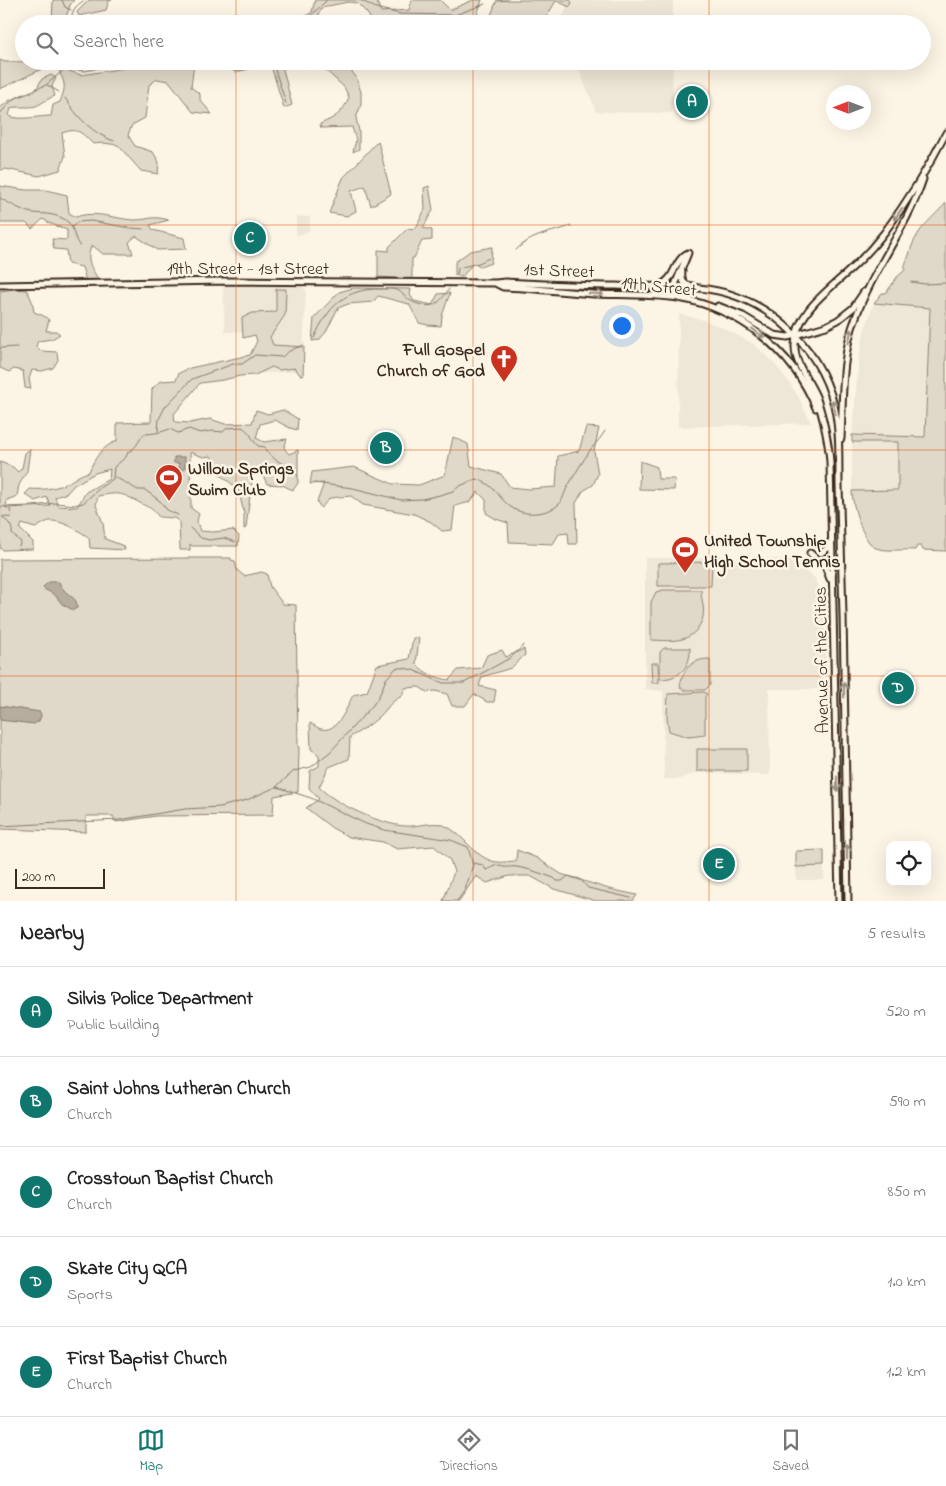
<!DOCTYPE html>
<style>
:root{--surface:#fff;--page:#f2f2f2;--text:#222;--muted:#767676;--line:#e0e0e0;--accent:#0f766e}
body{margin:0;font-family:"Indie Flower",sans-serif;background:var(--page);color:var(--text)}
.controls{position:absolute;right:15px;bottom:15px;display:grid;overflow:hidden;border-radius:10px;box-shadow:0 5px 20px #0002}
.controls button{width:45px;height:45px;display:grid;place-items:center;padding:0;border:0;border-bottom:1px solid var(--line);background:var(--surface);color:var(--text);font:25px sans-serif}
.compass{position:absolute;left:826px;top:85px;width:45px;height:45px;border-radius:50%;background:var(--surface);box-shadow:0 5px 20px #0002;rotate:270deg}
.scale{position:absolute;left:15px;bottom:12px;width:90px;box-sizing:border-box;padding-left:5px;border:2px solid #3b2a1e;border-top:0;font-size:14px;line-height:18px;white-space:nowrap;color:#3b2a1e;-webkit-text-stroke:4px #fcf5e5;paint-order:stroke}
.you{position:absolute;left:621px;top:325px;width:18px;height:18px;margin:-12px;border:4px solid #fff;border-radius:50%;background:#1a73e8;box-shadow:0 0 0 8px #1a73e833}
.badge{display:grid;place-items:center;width:32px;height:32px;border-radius:50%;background:var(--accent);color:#fff;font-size:16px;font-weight:700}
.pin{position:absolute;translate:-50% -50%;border:2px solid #fff;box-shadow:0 1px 5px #0006}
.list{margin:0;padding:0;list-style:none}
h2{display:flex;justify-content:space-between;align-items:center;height:65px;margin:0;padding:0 20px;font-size:21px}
h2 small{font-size:16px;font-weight:400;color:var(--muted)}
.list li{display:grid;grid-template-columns:32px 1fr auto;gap:15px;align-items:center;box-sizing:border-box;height:90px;padding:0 20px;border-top:1px solid var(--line)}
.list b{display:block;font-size:19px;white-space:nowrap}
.list p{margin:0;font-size:16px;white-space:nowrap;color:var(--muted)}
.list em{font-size:16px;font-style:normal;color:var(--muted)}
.icon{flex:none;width:28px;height:28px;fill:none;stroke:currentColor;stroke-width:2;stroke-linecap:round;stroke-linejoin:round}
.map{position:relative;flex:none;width:946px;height:901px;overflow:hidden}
.search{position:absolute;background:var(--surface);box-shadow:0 5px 20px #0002;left:15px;right:15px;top:15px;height:55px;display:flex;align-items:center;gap:12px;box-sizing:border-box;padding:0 18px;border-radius:28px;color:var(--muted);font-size:19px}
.sheet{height:515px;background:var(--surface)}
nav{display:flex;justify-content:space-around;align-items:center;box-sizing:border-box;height:70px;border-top:1px solid var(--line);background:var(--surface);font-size:14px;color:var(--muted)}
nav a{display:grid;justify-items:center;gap:2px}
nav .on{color:var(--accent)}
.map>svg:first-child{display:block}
.built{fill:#eee6d6}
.green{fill:#e0d8c8;stroke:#8e8173;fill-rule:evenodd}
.water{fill:#b7ad9e;stroke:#85796b}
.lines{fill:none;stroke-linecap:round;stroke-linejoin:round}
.stream{stroke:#85796b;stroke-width:1}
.major-casing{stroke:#3b2a1e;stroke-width:9}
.major{stroke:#fcf5e5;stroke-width:5}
.oneway{stroke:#9c9082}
.grid{fill:none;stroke:#e8590c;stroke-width:1;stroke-opacity:0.55}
.labels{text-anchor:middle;stroke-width:5;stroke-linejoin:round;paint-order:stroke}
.street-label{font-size:18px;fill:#3b2a1e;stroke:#fcf5e5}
.poi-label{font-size:18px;font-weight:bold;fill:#3b2a1e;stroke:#fcf5e5;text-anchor:start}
</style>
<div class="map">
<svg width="946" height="901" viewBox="0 0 946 901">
<rect width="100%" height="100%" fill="#fcf5e5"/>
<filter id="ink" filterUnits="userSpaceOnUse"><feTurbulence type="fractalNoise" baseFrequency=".02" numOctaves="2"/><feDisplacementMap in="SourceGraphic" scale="10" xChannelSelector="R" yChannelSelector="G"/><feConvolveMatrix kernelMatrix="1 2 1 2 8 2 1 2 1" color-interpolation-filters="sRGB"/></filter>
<g filter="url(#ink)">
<path class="built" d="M568,0H673V24H561Z
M575,61H673L672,113L595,112L594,106Z
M296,216L310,217L309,231L296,236Z
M223,286H301L306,290L302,371L254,374L274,331L225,332Z
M874,303L930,307L925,437L852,435L859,357L864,332Z
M679,314L704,320L723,328L752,343L773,362L789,382L799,398L811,423L678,427Z
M852,442H898V490L852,491Z
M645,558L798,559L804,570L815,578L824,605L827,689H769L770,775L696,773L679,779H664L663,691L645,689Z
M824,866V880H796V867Z"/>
<path class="green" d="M53,0H74L70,5L64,24H52Z
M89,0H112L109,1L106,10L79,16L77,12Z
M315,0H376L381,12L409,10L412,0H440L450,10L473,0H482L476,18L473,24H401L393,19L391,24H374L367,13L357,3L348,2L323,7L319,13L318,24H294L312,12Z
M497,0H570L572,2L570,7L556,1L542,24H493L489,20Z
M0,60L5,62L46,61V67L0,89Z
M153,61H284L282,65L292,105L284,108L272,69L260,64L249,69L236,72L224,66L194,64L191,87L200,94V100L212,114L193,112L169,81L157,79L149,85L145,118L132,125L128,135L135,146L153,152L159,162L158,174L141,171L118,145L103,143L93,144C82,133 78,127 62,133L65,156L60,170L39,176L6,169L0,170V108L10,100L35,91L42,79L51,75L56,78L52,86L55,96C48,98 43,103 36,106C30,108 18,106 11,108L9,116C21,121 38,116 51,116L53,105L60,102C62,96 65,90 64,84C63,76 57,72 59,63L69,71L81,75L149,64Z
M302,61H343L356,77L361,92V105L356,118L359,131V149L353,152L356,140L352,127L321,128L320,124C336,117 342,114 349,97L344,87L322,67L307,68Z
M378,141L391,194L371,206L365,186L351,191L356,211L347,216L329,213L343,178Z
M0,186L26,190H46L67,195L69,213L76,217C95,210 115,219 134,220C150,220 151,215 169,220L150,225L153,230L184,238L186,249L157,250L136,236L129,242L133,254H103L92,245C85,259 91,268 99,280H86L82,267L68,264L66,250L54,249L52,239L67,240V230L49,223L43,219L32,229L26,223H0Z
M429,186L433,210L423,228L432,230V240L422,241L414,258H412V279L378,277V250L389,251V247L407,229L416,228L425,209L424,188Z
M946,203V551L923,550L921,546H917L915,550C904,549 886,552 876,548C863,543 852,505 852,491L898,490V442H852V435L925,437L930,308L874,303L882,293H886L897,277L905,270C904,263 907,261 909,255C916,229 929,222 946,203Z
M492,247L491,263L480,267L473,263L462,277L455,275V262L470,251Z
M353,288L411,289L410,295L414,301L432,305L438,294L450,293L442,316L441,326L428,325L419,323L409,304L378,296L373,302L348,304L338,308L326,332L319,340L312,341L314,318L339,292Z
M15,289L27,290L32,301L34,312L44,316L49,320L46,331H56L60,334L52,339L38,341L36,346L41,351L57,352L58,360L53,368L42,371L32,370L29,379L31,389L25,388L23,371L14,369L9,372L0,368V291Z
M276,289H286L285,315L270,337L273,345L304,347L303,376L300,375L295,368L279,370L272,367L255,375L240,376L223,380L200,383L174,414L175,422L190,423L210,419L225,424L252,423L256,410L268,414L283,410L298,419L297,430L290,428L275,420L260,424L256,438L264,442L287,439L284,448L289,454L298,450V483L293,490L282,485L267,484L261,471L254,472L252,479L246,528L244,529V513L238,489L218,473L211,456L203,457L190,452L191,508L199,514L197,521L200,531L213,532L233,530L239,536L238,546H192L190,544V550H180L179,521L174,518L159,517C151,507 151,509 140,503C121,493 121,492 98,496L96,505L103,523L105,539L124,546L125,550L90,548L89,538C81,531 61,520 50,521C46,521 40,526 35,528L22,524L20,529L33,542V549L3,550L0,548V462L13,467L18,472L22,468L25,453L30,449L27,471L19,485L17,496L7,500L6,508L50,506L47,497L35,501L25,494L30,489C42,490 53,489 65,484C74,480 77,475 89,472C94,458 103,446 117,441V423L151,422L152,389L160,381L176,380L179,373L190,368L250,355L257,341L255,335L243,338L242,318L252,313L276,312ZM110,469L109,479L86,492L77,507L58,506L55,497L67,493L74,485L95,473Z
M586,427L599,428L594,451L598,474L593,485L583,491L576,503L577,544H569L568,533L559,534L553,544L509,542L508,523L496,519L486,513V500L478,492L470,502L455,506L452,530L442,531L431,522L414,514L363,505L351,496L330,498L321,508L317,502L324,483L310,484L312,472L354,467L393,484L419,485L445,475L453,437L468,444L471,466L501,474L510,487L529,489L556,487L558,456L579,451Z
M640,461L657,467L658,479H675L674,490L639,489Z
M190,558H231V560L235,561L237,570L244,576L262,572L267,574L270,587L283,604L296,605L298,747H299L298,792L274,796L273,815L156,816L116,822L113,816H86V832L0,829V559Z
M712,562L711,586H658V563Z
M663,590H701C701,599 705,608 703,617C695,644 673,641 651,640V602L656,592Z
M413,638H419L416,664C426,674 434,677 449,680L458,670L481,668L487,655L502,650L506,657L524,649L525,655L511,668L482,677L479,686L496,690L494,702H487L474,694L465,706H452L447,694L435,691L427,692L419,687L405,688L402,696C387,704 390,707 379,717C370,725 361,731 350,737L349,759L329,767L319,787C335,804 382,825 405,826C416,827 430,822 440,824C463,830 473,859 497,862C503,863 510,861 516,861L517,850L537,858L561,874L609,889L637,895L633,901H596L554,889L530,876H509L487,883L476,876L459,901H443L454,872L450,860L434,846L397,849L383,842L349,837L332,828L306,808L319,799L309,788L310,771L319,766V755L311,749L310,723C313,724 317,728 321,729C338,733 347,707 353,695L367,692L377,665L409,659Z
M664,648H690C691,667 679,679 660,679V652Z
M710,659V685L705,690H684L680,687C682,669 692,659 710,659Z
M651,663H658L659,683H652Z
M704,692L707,694L705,697V735L688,737L669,731L667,717L668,694Z
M697,749H747V771H697Z
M824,850V866L796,867V851Z"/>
<path class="water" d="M174,457H185V469H179V463H174Z
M49,582H59C60,585 62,588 64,590C70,597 78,598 77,608L73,610L62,604L55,595L44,589L43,587Z
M0,706L40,712L41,716L39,721L34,724L0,720Z"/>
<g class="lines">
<path class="stream" d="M62,0L65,7L71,10
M360,0L376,8L400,14L455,15L485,4
M498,1L507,0
M71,24C71,12 74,6 85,0
M302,24L327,0
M272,61L286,103
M65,69L85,71L133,61
M47,85L59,92
M65,98C77,117 93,134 114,141
M0,114L10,102L19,96L46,85L65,69V61
M0,198C9,203 22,211 32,213C44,214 59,213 69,223C75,229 73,240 81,247
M72,227L77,222L91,221L130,228L144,229
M516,250C532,234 551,233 571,226
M457,275L458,268L479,263L489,258
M911,282L925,284L946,283
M314,338C328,307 345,288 381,289C386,289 391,288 396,290C401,291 404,296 408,299C412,302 417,304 422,305C437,308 441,300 449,289
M0,348L17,347
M158,431L159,419L165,407L192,379L233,364H242L255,355L282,357C289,350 296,348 304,345
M115,477L138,490H145L160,501L167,510L178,515
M314,483L353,488L401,500L422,499L440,495L453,491L460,486L476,479C495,483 499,501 514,509C526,516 548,514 558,505C563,501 564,493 567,488C574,475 583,461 591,449C596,443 601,438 605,431
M0,507L33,506L56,503L74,505L83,503L101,487L113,479L114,467L126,457L128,452C137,448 138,441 144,434C153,434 162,432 170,429L178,433L189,429L200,433L212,431L223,432L227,428L242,427C252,433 251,439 258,446L265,447L266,451C271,454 273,459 278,461C286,466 291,469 298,476
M10,509L11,518L3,516V518C9,522 13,527 12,534L21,542L19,546
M190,528L201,538L209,540L224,538L235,542
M277,787L311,798L366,824L384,830L451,840L468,847L473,865L465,890L457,901
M0,826L119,820L185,809L220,807L247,800L276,787L294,771L311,767L330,752L373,705L380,694L386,679L396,668H404L413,670L443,683H464L510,658L524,645
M473,863L483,865L486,870L497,865C507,869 508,866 517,867C530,869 542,874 554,878L557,881H562L568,876L580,879L588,888L631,898"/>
<defs>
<path id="major" d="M682,271C681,279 683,285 692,286
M497,284L503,287C533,288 564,292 594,294C622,295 651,294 678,298C739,308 793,351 816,408
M0,285L223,281L496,283L505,282C542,284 579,286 616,286C643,287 672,285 699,288C764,294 818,343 834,405C842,439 837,474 840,507
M658,286C677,279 672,263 686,254
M660,294L668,293L675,285L688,253
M718,306L743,316L774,335L788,337L826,326L838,320L853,308L864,292
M841,439C843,399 841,354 856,317C873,269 907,228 923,179
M840,504L843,616
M810,553L825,566L830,579
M821,553L828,548L830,542
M843,614L848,901
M839,901L830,462C829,445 823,416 817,399C811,382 795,366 795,347C794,313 829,290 851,269C863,258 874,246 884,233C908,201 928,168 946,133"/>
</defs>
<use href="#major" class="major-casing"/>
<use href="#major" class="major"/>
</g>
<defs><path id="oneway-shaft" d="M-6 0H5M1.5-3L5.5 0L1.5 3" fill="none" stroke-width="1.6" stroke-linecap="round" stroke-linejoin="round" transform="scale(1.25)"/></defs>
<g class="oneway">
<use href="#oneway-shaft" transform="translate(898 214) rotate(125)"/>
<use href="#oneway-shaft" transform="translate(596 294) rotate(3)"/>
<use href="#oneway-shaft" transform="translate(758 333) rotate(37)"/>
<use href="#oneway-shaft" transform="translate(850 336) rotate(-78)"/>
<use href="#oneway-shaft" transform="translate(834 407) rotate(-103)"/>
<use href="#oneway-shaft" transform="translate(844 690) rotate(-91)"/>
<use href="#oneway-shaft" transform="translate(837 784) rotate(89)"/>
<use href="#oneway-shaft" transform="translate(847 852) rotate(-91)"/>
</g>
</g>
<path class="grid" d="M236,0V24M473,0V24M709,0V24M236,61V901M473,61V901M709,61V901M0,225H946M0,450H946M0,676H946"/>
<defs>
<symbol id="church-pin" viewBox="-11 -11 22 30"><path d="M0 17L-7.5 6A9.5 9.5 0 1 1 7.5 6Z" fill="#c8321e" stroke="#fcf5e5"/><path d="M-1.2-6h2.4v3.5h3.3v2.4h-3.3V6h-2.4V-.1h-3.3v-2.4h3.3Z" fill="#fff"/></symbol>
<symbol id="stadium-pin" viewBox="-11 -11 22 30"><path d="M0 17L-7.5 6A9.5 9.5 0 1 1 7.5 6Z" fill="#c8321e" stroke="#fcf5e5"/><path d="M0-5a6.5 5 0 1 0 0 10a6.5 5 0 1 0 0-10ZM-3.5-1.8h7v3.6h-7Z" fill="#fff"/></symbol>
</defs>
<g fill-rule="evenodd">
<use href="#church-pin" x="488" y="343" width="32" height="43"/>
<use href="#stadium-pin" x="153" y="462" width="32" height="43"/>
<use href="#stadium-pin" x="669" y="534" width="32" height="43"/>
</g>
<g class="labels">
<g class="street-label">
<text x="248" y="274">19th Street - 1st Street</text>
<text transform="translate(559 270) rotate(2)" y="6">1st Street</text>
<text transform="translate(659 286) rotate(6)" y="6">19th Street</text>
<text transform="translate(821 660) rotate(-91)" y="6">Avenue of the Cities</text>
</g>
<g class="poi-label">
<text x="485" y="355" text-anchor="end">Full Gospel<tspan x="485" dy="21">Church of God</tspan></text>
<text x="188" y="474">Willow Springs<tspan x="188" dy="21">Swim Club</tspan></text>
<text x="704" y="546">United Township<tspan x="704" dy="21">High School Tennis</tspan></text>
</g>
</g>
</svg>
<div class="controls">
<button><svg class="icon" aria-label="locate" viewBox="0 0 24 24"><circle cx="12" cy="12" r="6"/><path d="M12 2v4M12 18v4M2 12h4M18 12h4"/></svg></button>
</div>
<svg class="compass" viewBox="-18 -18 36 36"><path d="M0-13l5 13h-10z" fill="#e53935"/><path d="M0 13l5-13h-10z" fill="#767676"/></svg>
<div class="scale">200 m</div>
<div class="you"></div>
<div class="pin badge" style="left:692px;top:102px">A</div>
<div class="pin badge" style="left:386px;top:448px">B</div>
<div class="pin badge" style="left:250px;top:238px">C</div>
<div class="pin badge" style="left:898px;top:688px">D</div>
<div class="pin badge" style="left:719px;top:864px">E</div>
<div class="search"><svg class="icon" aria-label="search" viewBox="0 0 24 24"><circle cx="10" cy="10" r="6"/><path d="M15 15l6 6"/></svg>Search here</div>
</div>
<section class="sheet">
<h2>Nearby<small>5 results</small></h2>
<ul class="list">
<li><span class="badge">A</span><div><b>Silvis Police Department</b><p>Public building</p></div><em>520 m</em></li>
<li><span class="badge">B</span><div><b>Saint Johns Lutheran Church</b><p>Church</p></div><em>590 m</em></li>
<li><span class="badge">C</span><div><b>Crosstown Baptist Church</b><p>Church</p></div><em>850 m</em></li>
<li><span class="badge">D</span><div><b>Skate City QCA</b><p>Sports</p></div><em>1.0 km</em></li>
<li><span class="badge">E</span><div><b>First Baptist Church</b><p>Church</p></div><em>1.2 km</em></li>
</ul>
</section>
<nav>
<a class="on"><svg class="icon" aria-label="map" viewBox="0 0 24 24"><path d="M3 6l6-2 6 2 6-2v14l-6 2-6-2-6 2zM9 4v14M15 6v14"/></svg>Map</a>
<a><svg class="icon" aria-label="directions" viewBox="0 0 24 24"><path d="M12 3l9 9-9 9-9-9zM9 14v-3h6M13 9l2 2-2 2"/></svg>Directions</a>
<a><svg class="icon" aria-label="saved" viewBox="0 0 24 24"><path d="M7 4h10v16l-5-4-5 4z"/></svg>Saved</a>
</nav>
